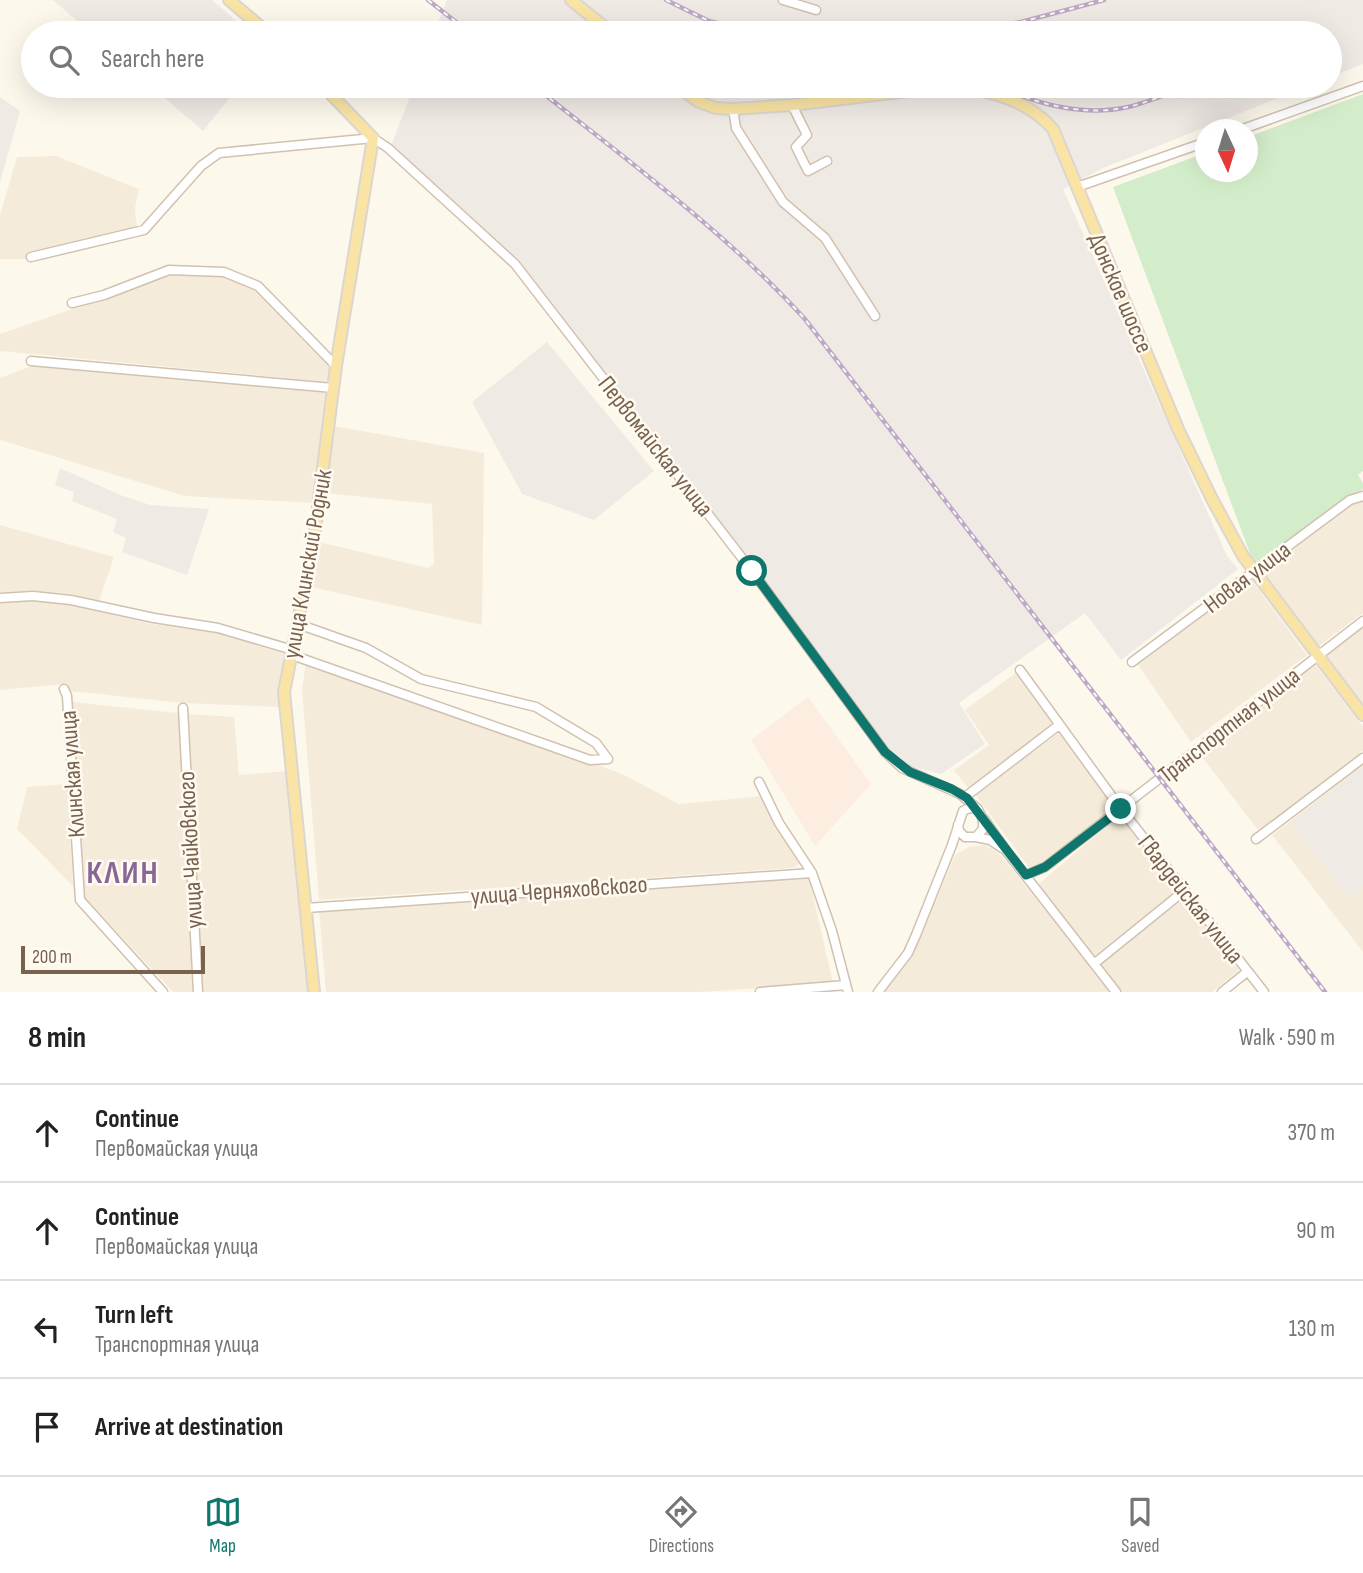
<!DOCTYPE html>
<meta charset="utf-8">
<style>
:root{--surface:#fff;--page:#f6f6f6;--text:#222;--muted:#767676;--line:#e0e0e0;--accent:#0f766e}
body{margin:0;font-family:"Sofia Sans Condensed",sans-serif;background:var(--page);color:var(--text)}
.compass{position:absolute;left:1195px;top:119px;width:63px;height:63px;border-radius:50%;background:var(--surface);box-shadow:0 7px 28px #0002;rotate:176deg}
.scale{position:absolute;left:21px;bottom:18px;width:184px;box-sizing:border-box;padding-left:7px;border:4px solid #79624d;border-top:0;font-size:19px;line-height:24px;white-space:nowrap;color:#79624d;-webkit-text-stroke:5px #fffbf3;paint-order:stroke}
.stop{position:absolute;width:21px;height:21px;margin:-16px;border:5px solid #0f766e;border-radius:50%;background:#fff}
.stop.end{background:#0f766e;border-color:#fff;box-shadow:0 2px 7px #0008}
.list{margin:0;padding:0;list-style:none}
h2{display:flex;justify-content:space-between;align-items:center;height:91px;margin:0;padding:0 28px;font-size:30px}
h2 small{font-size:23px;font-weight:400;color:var(--muted)}
.list li{display:grid;grid-template-columns:46px 1fr auto;gap:21px;align-items:center;box-sizing:border-box;height:98px;padding:0 28px;border-top:2px solid var(--line)}
.list b{display:block;font-size:26px;white-space:nowrap}
.list p{margin:0;font-size:23px;white-space:nowrap;color:var(--muted)}
.list em{font-size:23px;font-style:normal;color:var(--muted)}
.icon{flex:none;width:38px;height:38px;fill:none;stroke:currentColor;stroke-width:2;stroke-linecap:round;stroke-linejoin:round}
.map{position:relative;flex:none;width:1363px;height:992px;overflow:hidden}
.search{position:absolute;background:var(--surface);box-shadow:0 7px 28px #0002;left:21px;right:21px;top:21px;height:77px;display:flex;align-items:center;gap:18px;box-sizing:border-box;padding:0 24px;border-radius:38px;color:var(--muted);font-size:26px}
.sheet{height:483px;background:var(--surface)}
nav{display:flex;justify-content:space-around;align-items:center;box-sizing:border-box;height:98px;border-top:2px solid var(--line);background:var(--surface);font-size:19px;color:var(--muted)}
nav a{display:grid;justify-items:center;gap:4px}
nav .on{color:var(--accent)}
.map>svg:first-child{display:block}
.residential{fill:#f5ebda}
.commercial{fill:#fdece0}
.industrial{fill:#efeae4}
.green{fill:#d3ecc9}
.lines{fill:none;stroke-linecap:round;stroke-linejoin:round}
.minor-casing{stroke:#d0c1b0;stroke-width:11}
.major-casing{stroke:#dcd6d1;stroke-width:14}
.minor{stroke:#fff;stroke-width:8}
.major{stroke:#fae4a5;stroke-width:10}
.rail-casing{stroke:#bda8c8;stroke-width:4.5}
.rail{stroke:#fffbf3;stroke-width:2;stroke-dasharray:5;stroke-linecap:butt}
.route{stroke:#0f766e;stroke-width:9}
.labels{text-anchor:middle;stroke-width:5;stroke-linejoin:round;paint-order:stroke}
.street-label{font-size:24px;fill:#79624d;stroke:#fffbf3}
.district-label{font-size:32px;font-weight:bold;letter-spacing:2px;fill:#8a6694;stroke:#fffbf3}
</style>
<div class="map">
<svg width="1363" height="992" viewBox="0 0 1363 992">
<rect width="100%" height="100%" fill="#fdf8ec"/>
<path class="residential" d="M56,156L139,189L135,208L137,231L31,254L25,259H0V215L17,157Z
M170,275L223,277L255,291L330,368L329,382L0,351V334Z
M32,366L327,393L313,503L185,496L0,440V378Z
M334,426L484,453L482,625L311,587L319,542L428,568L434,564L432,504L325,493Z
M1363,501V613L1316,648L1259,574L1352,505Z
M0,525L114,557L99,601L72,594L33,591L0,592Z
M1250,578L1307,655L1191,742L1136,662Z
M33,601L70,605L152,624L217,633L286,654L280,707L183,703L70,691L63,684L0,690V603Z
M1363,626V709L1322,657Z
M307,655L622,774L679,804L765,796L799,864L792,868L319,900L302,690Z
M1314,663L1363,727V751L1270,823L1268,828L1261,834L1199,753Z
M1017,672L1053,724L969,789L954,770L989,745L965,710Z
M72,702L178,713L193,992H173L85,898Z
M188,714L234,717L239,775L288,771L309,992H203Z
M1059,733L1113,807L1033,873L975,794Z
M1363,765V952L1272,835Z
M67,784L73,886L17,829L27,787Z
M1119,815L1177,890L1093,957L1039,884Z
M985,845L998,853L1011,868L1111,992H883L903,969L920,939L955,855L969,847Z
M809,878L833,983L701,992H326L319,910Z
M1184,899L1239,970L1212,992H1119L1099,965Z"/>
<path class="commercial" d="M808,697L871,784L815,846L751,740Z"/>
<path class="industrial" d="M53,0H212L250,33H91Z
M447,0H1363V64L1330,77V33H434Z
M151,86H239L203,131Z
M414,86H1308L1101,169L1063,189L1227,556L1238,569L1121,660L1085,613L959,703L985,744L941,774L906,765L884,742L521,263L391,146Z
M0,97L20,111L0,182Z
M547,342L654,471L594,520L522,494L472,402Z
M60,468L120,495L150,505L209,509L187,575L122,552L126,538L113,532L117,519L72,501L74,492L55,485Z
M1363,767V888L1349,898L1291,823Z"/>
<path class="green" d="M1363,94V471L1358,475L1363,483V489L1254,564L1113,187L1205,153L1206,172H1248V137Z"/>
<g class="lines">
<defs>
<path id="minor" d="M783,0L816,10
M792,105L807,135L796,147L808,171L827,161
M733,109L736,128L783,202L825,238L875,316
M1240,130L1363,86
M1077,187L1206,142
M31,257L144,230L201,166L219,153L373,138L388,148L515,264L752,571L885,752L902,768L960,794L978,809
M72,303L104,295L169,270L224,272L258,286L336,366
M31,361L333,388
M0,598L33,596L71,600L154,618L218,628L293,650
M298,624L366,648L421,679L536,707L596,743L608,759
M292,655L590,760L608,759
M1132,662L1350,500L1363,496
M1020,670L1121,809L1264,992
M64,689L67,696L80,900L163,992
M183,708L198,992
M759,782L779,823L812,873L832,931L848,992
M965,797L1059,725
M984,819L1007,852L1116,992
M976,837L990,840L1002,848
M1256,839L1363,758
M1026,875L1045,867L1363,621
M306,908L812,873
M1095,963L1184,891
M760,992L846,985
M878,992L908,953L916,935L952,845L963,811C978,802 984,816 983,829L976,837H965L959,831L958,825
M1222,992L1247,972"/>
<path id="major" d="M229,0L268,33
M571,0L612,33
M677,86L699,102L716,108L733,109L792,105L950,86
M951,86C989,90 1028,100 1053,129L1178,429L1212,499L1243,556L1363,715
M314,992L284,692L313,546L336,366L373,138L323,86"/>
</defs>
<use href="#minor" class="minor-casing"/>
<use href="#major" class="major-casing"/>
<use href="#minor" class="minor"/>
<use href="#major" class="major"/>
<defs>
<path id="rail" d="M428,0L470,33
M666,0L709,21L758,33
M852,33L881,28
M962,33L1021,22L1104,0
M534,86C627,160 724,231 804,318L1325,992
M997,86C1038,104 1082,117 1128,107C1149,102 1169,93 1189,86
M1180,96L1208,86"/>
</defs>
<use href="#rail" class="rail-casing"/>
<use href="#rail" class="rail"/>
</g>
<g class="lines">
<path class="route" d="M752,571L885,752L910,772L952,789L967,798L1026,875L1045,867L1121,809"/>
</g>
<g class="labels">
<g class="street-label">
<text transform="translate(1121 293) rotate(67)" y="8">Донское шоссе</text>
<text transform="translate(656 446) rotate(52)" y="8">Первомайская улица</text>
<text transform="translate(307 564) rotate(-80)" y="8">улица Клинский Родник</text>
<text transform="translate(1247 577) rotate(-37)" y="8">Новая улица</text>
<text transform="translate(1229 725) rotate(-38)" y="8">Транспортная улица</text>
<text transform="translate(72 774) rotate(-94)" y="8">Клинская улица</text>
<text transform="translate(190 850) rotate(-93)" y="8">улица Чайковского</text>
<text transform="translate(559 890) rotate(-4)" y="8">улица Черняховского</text>
<text transform="translate(1191 899) rotate(52)" y="8">Гвардейская улица</text>
</g>
<g class="district-label">
<text x="123" y="883">КЛИН</text>
</g>
</g>
</svg>
<svg class="compass" viewBox="-18 -18 36 36"><path d="M0-13l5 13h-10z" fill="#e53935"/><path d="M0 13l5-13h-10z" fill="#767676"/></svg>
<div class="scale">200 m</div>
<div class="stop" style="left:752px;top:571px"></div>
<div class="stop end" style="left:1121px;top:809px"></div>
<div class="search"><svg class="icon" aria-label="search" viewBox="0 0 24 24"><circle cx="10" cy="10" r="6"/><path d="M15 15l6 6"/></svg>Search here</div>
</div>
<section class="sheet">
<h2>8 min<small>Walk · 590 m</small></h2>
<ul class="list">
<li><svg class="icon" aria-label="ahead" viewBox="0 0 24 24"><path d="M12 20V5M6 11l6-6 6 6"/></svg><div><b>Continue</b><p>Первомайская улица</p></div><em>370 m</em></li>
<li><svg class="icon" aria-label="ahead" viewBox="0 0 24 24"><path d="M12 20V5M6 11l6-6 6 6"/></svg><div><b>Continue</b><p>Первомайская улица</p></div><em>90 m</em></li>
<li><svg class="icon" aria-label="left" viewBox="0 0 24 24"><path d="M17 20v-9H6M10 6l-5 5 5 5"/></svg><div><b>Turn left</b><p>Транспортная улица</p></div><em>130 m</em></li>
<li><svg class="icon" aria-label="arrive" viewBox="0 0 24 24"><path d="M6 21V4h12l-3 4 3 4H6"/></svg><div><b>Arrive at destination</b></div></li>
</ul>
</section>
<nav>
<a class="on"><svg class="icon" aria-label="map" viewBox="0 0 24 24"><path d="M3 6l6-2 6 2 6-2v14l-6 2-6-2-6 2zM9 4v14M15 6v14"/></svg>Map</a>
<a><svg class="icon" aria-label="directions" viewBox="0 0 24 24"><path d="M12 3l9 9-9 9-9-9zM9 14v-3h6M13 9l2 2-2 2"/></svg>Directions</a>
<a><svg class="icon" aria-label="saved" viewBox="0 0 24 24"><path d="M7 4h10v16l-5-4-5 4z"/></svg>Saved</a>
</nav>
